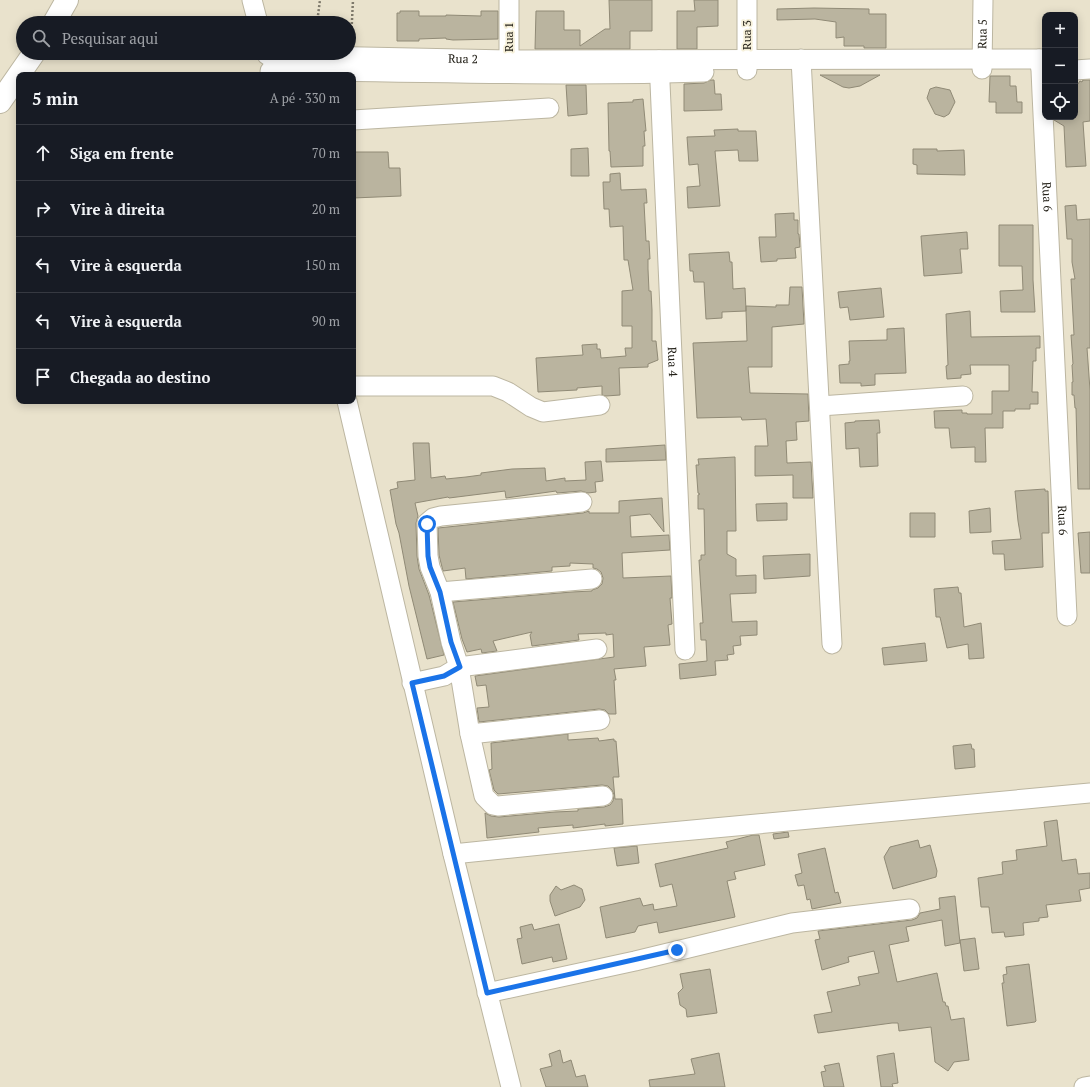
<!DOCTYPE html>
<html lang="pt">
<meta charset="utf-8">
<style>
:root{--surface:#171b24;--page:#20242c;--text:#f1f3f6;--muted:#9ea1a6;--line:#363941}
body{margin:0;font-family:"PT Serif",serif;background:var(--page);color:var(--text)}
.controls{position:absolute;right:12px;top:12px;display:grid;overflow:hidden;border-radius:8px;box-shadow:0 2px 10px #0003}
.controls button{width:36px;height:36px;display:grid;place-items:center;padding:0;border:0;border-bottom:1px solid var(--line);background:var(--surface);color:var(--text);font:20px sans-serif}
.stop{position:absolute;width:12px;height:12px;margin:-9px;border:3px solid #1a73e8;border-radius:50%;background:#fff}
.stop.end{background:#1a73e8;border-color:#fff;box-shadow:0 1px 4px #0008}
.list{margin:0;padding:0;list-style:none}
h2{display:flex;justify-content:space-between;align-items:center;height:52px;margin:0;padding:0 16px;font-size:17px}
h2 small{font-size:13px;font-weight:400;color:var(--muted)}
.list li{display:grid;grid-template-columns:26px 1fr auto;gap:12px;align-items:center;box-sizing:border-box;height:56px;padding:0 16px;border-top:1px solid var(--line)}
.list b{display:block;font-size:15px;white-space:nowrap}
.list em{font-size:13px;font-style:normal;color:var(--muted)}
.icon{flex:none;width:22px;height:22px;fill:none;stroke:currentColor;stroke-width:2;stroke-linecap:round;stroke-linejoin:round}
.map{position:relative;flex:none;width:1090px;height:1087px;overflow:hidden}
.search{position:absolute;background:var(--surface);box-shadow:0 2px 10px #0003;left:16px;top:16px;width:340px;height:44px;display:flex;align-items:center;gap:10px;box-sizing:border-box;padding:0 14px;border-radius:22px;color:var(--muted);font-size:15px}
.panel{position:absolute;background:var(--surface);box-shadow:0 2px 10px #0003;left:16px;top:72px;width:340px;height:332px;border-radius:8px}
.map>svg:first-child{display:block}
.building{fill:#bab49f;stroke:#908a76}
.lines{fill:none;stroke-linecap:round;stroke-linejoin:round}
.minor-casing{stroke:#bcb6a1;stroke-width:21}
.major-casing{stroke:#bcb6a1;stroke-width:24}
.path{stroke:#7e796b;stroke-width:2.5;stroke-dasharray:2 2;stroke-linecap:butt}
.minor{stroke:#fff;stroke-width:19}
.major{stroke:#fff;stroke-width:22}
.route{stroke:#1a73e8;stroke-width:5}
.labels{text-anchor:middle;stroke-width:3.5;stroke-linejoin:round;paint-order:stroke}
.street-label{font-size:12px;fill:#232018;stroke:#f6f0d9}
</style>
<div class="map">
<svg width="1090" height="1087" viewBox="0 0 1090 1087">
<rect width="100%" height="100%" fill="#e9e2cc"/>
<path class="building" d="M609,0H652V31H630V49H535L536,11H564V30H580V46L605,29H610Z
M694,0H718V26L697,27V49H677V11H695Z
M814,8L869,9V14H886V48H864V46H844V37L836,38V22L815,19L777,20V9Z
M400,11H419V16H446V15L481,16V11H498V39L453,40L446,39V38L419,39V41H397V13H400Z
M820,75H880L860,86L849,88L843,87Z
M990,76H1010V86H1016L1017,102H1022V113H996V102H989Z
M711,80H714L715,94H721L722,110L684,111V84L704,83Z
M1083,80H1090V121L1083,122L1086,166L1066,167L1064,126L1054,120V117H1075V88L1080,81L1082,82Z
M566,85H586L587,114L568,116Z
M936,87L950,90L955,102L949,114L944,117L935,114L927,98L930,89Z
M643,99L646,131H644L645,146H643V166L611,167L610,151H609L608,103L633,102V100Z
M738,129V131H756L758,161H739L738,150L715,151L720,206L688,208L687,187L700,186L698,164L689,165L687,137L715,136L714,130Z
M588,148L589,176H571V149Z
M913,149H937V151L964,150L965,175L917,174V165L913,164Z
M354,152H388L389,168H400L401,196L353,198V181H354Z
M620,173L621,190L646,189L647,203H644L646,241H649L650,259H648V269L649,291H651L652,310V341H656L658,360L648,364V367L619,368L620,395L606,396L602,395V386L577,388V390L538,392L536,358L583,355L582,345L597,344V349H600L601,358L626,356L625,348H632V326H622V291L633,290L628,260H624L623,226L610,227L609,209H604L603,182H610V174Z
M1076,205L1077,220L1090,219V348H1087L1090,390V489H1078L1076,408H1075L1074,395H1072V382H1073L1072,365L1073,364L1071,335H1074L1071,279H1075L1072,262V239H1067L1065,206Z
M794,213V220H798V234H799L800,247L795,248L796,258L777,259V261L761,262L759,237H776L775,214Z
M999,225H1033V280L1035,312H1001L1000,291L1023,290L1022,266H999Z
M967,232L968,249H960L962,273L924,276L921,236Z
M729,252L730,262H732L733,289L745,288L746,311V306L776,307V305H789L790,287H802L804,324L772,327V367H748L750,393L808,394L809,421L796,422L797,440L786,441L787,463L811,462L813,498H793V475L755,476V446H768L766,419L742,420L741,417L697,418L693,343L747,341L746,311L722,312V318L706,319L704,282H694L693,271H690L689,254Z
M881,288L884,317L850,320L848,307L840,308L838,292Z
M970,311L971,337L1040,336V348H1036V361H1033L1032,392H1038V404H1030V409H1015V411H1003V428H985L986,462H975V447L951,448L949,428H935L934,411L962,410V413H967V414H992V391H1009V365H970L971,374L961,375V378L947,379L946,366L948,365L946,314Z
M904,328L906,373L875,374V385L861,386V383H840L839,365L849,364V361H850L849,341L887,340V329Z
M879,420L880,433H877L878,466L860,467L859,448L846,449L845,423L855,422V421Z
M413,443H429L431,478L445,476L446,479L466,477L481,475V473L512,469L545,468L546,481L565,478V481L586,480L585,462L601,461L603,481L595,482L596,492L588,493L581,491L557,493L556,491L506,498L505,491L449,498L448,497L415,503L418,516L416,523L417,556L419,569L429,595L444,655L427,659L409,586L399,533L396,524L390,490L398,488L397,482L415,480Z
M665,445L666,460L606,462V449Z
M735,457L736,531H727V554L736,559V576L756,575V593L730,594L732,622L757,621V635L740,636L741,645L733,646L734,654L727,655L728,660L715,661L716,675L680,679L679,664L707,661L706,640H701L700,623H703L699,560H701V555H705L704,509H698V495L700,494L698,493L696,465H699L698,459Z
M1045,489V491H1048L1049,533H1042L1043,567L1005,570L1004,554H993L992,541L1021,539L1018,521L1015,491Z
M662,498L664,532L650,514L630,516L631,537L669,535L670,550L622,553L623,578L671,576L672,598H670L672,624L668,625L670,645L644,647L646,666L614,669L616,680H614L616,714H609L605,710L599,709L479,722L477,708L489,707L486,685L477,686L475,676L614,657L613,634L606,635V633L578,634L579,640L532,646L530,635L532,632L493,641L497,651L482,653L481,649L467,652L462,639L453,602L572,592L592,591V590L598,588L602,584L603,578L601,572L597,569L593,568V564L570,563V566L552,567V571L466,579L465,568L443,571L439,555L438,528L583,513L589,511V513H619V501Z
M787,503V520L757,521L756,504Z
M990,508L991,532L970,533L969,511Z
M910,513H935V537H910Z
M1090,532V573H1081L1078,533Z
M810,554V576L764,579L763,556Z
M958,587L959,593H961L964,627L981,623L984,658L969,659L968,644L947,648L940,617H936L934,589Z
M925,643L927,661L884,665L882,648Z
M568,734V740L598,738L599,741L614,739V741H616L619,777H613L615,799H622L623,824L605,826V824L573,828V825L538,828L539,832L487,838L485,813L491,816L499,817L555,812L578,811V809L604,807L610,805L613,801L614,795L612,790L608,786L602,785L498,794L494,790L489,770L492,769L491,743Z
M971,744L972,749H974L975,767L955,769L953,746Z
M1057,820L1062,861L1076,859L1078,874L1090,873V888L1079,890L1081,901L1046,905L1048,917L1039,918V921L1023,923L1024,935L1005,937L1004,932L992,933L989,907H981L978,878L1003,874L1002,862L1017,860L1016,850L1047,846L1044,822Z
M788,832L789,837L774,839L773,834Z
M753,835H759L765,865L734,872L736,879L727,881L735,917L659,933L657,922L638,926L635,932L606,938L600,907L640,898L643,906L653,904L654,910L677,906L672,884L660,887L655,864L728,848L726,842Z
M918,840L920,848L930,845L937,871L936,877L893,889L884,857L890,847Z
M637,846L639,863L617,866L614,848Z
M825,848L835,893L838,892L841,903L812,909L810,899L807,900L804,885L798,886L795,875L802,873L798,854Z
M574,885L582,889L585,900L580,907L555,916L550,901V895L556,886L561,890Z
M955,896L960,943L945,946L942,920L906,927L909,941L889,945L897,982L937,973L943,1002H945L946,1006H948L951,1020L964,1018L969,1060L954,1062L948,1071L935,1062L931,1027L899,1031L898,1023H892L818,1033L814,1015L832,1012L827,992L860,985L858,977L879,973L874,951L848,957L849,962L822,970L815,940L820,939L818,931L912,920L917,918L920,913L940,909L939,898Z
M532,924L534,930L559,924L567,959L553,962L552,957L522,964L517,939L522,938L520,927Z
M975,938L979,969L964,971L960,940Z
M1029,964L1036,1021L1035,1022L1007,1026L1002,983H1004L1003,975L1007,974L1006,967Z
M710,969L717,1013L687,1017L686,1009L680,1005L678,993L683,988L680,974Z
M560,1050L563,1063L571,1060L576,1077L585,1075L588,1087H546L540,1069L552,1066L549,1054Z
M719,1053L725,1087H650L649,1080L695,1074L691,1059Z
M894,1053L898,1083L892,1084L893,1087H881L877,1056Z
M839,1063L844,1087H824L821,1072L826,1071L824,1066Z"/>
<g class="lines">
<defs>
<g id="minor">
<path d="M252,0L258,23"/>
<path d="M747,0V70"/>
<path id="s1" d="M267,55L509,60L1045,59"/>
<path d="M801,59L832,644"/>
<path id="s2" d="M1039,59L1041,70L1042,93L1067,616"/>
<path id="s3" d="M659,60L685,650"/>
<path id="s4" d="M982,69L983,0"/>
<path d="M1075,70L1090,69"/>
<path d="M270,71C415,71 559,77 704,72"/>
<path d="M509,72V0"/>
<path d="M353,120L549,108"/>
<path d="M353,386H493L508,392L531,407L543,412L600,405"/>
<path d="M347,401L453,854L511,1087"/>
<path d="M820,406L963,396"/>
<path d="M582,502L441,516L433,518L427,523L428,556L430,567L440,592L451,642L459,667L470,734L484,796L493,805L498,806L603,796"/>
<path d="M440,592L592,579"/>
<path d="M412,683L444,676L459,667L597,649"/>
<path d="M470,734L600,720"/>
<path d="M453,854L628,836L1090,793"/>
<path d="M487,993L635,961L792,923L910,909"/>
<path d="M1084,1087L1090,1086"/>
</g>
<path id="major" d="M54,23L67,0
M0,102L34,53"/>
</defs>
<use href="#minor" class="minor-casing"/>
<use href="#major" class="major-casing"/>
<path class="path" d="M317,23L320,0
M351,40L353,0"/>
<use href="#minor" class="minor"/>
<use href="#major" class="major"/>
</g>
<g class="lines">
<path class="route" d="M427,524L428,556L430,567L440,592L451,642L460,667L444,676L412,683L487,993L677,950"/>
</g>
<g class="labels">
<g class="street-label">
<text dy="4" stroke="none"><textPath href="#s4" startOffset="35">Rua 5</textPath></text>
<text transform="translate(747 35) rotate(-90)" y="4">Rua 3</text>
<text transform="translate(509 37) rotate(-90)" y="4">Rua 1</text>
<text dy="4" stroke="none"><textPath href="#s1" startOffset="196">Rua 2</textPath></text>
<text dy="4" stroke="none"><textPath href="#s2" startOffset="138">Rua 6</textPath></text>
<text dy="4" stroke="none"><textPath href="#s3" startOffset="302">Rua 4</textPath></text>
<text dy="4" stroke="none"><textPath href="#s2" startOffset="462">Rua 6</textPath></text>
</g>
</g>
</svg>
<div class="controls">
<button>+</button>
<button>−</button>
<button><svg class="icon" aria-label="locate" viewBox="0 0 24 24"><circle cx="12" cy="12" r="6"/><path d="M12 2v4M12 18v4M2 12h4M18 12h4"/></svg></button>
</div>
<div class="stop" style="left:427px;top:524px"></div>
<div class="stop end" style="left:677px;top:950px"></div>
<div class="search"><svg class="icon" aria-label="search" viewBox="0 0 24 24"><circle cx="10" cy="10" r="6"/><path d="M15 15l6 6"/></svg>Pesquisar aqui</div>
<section class="panel">
<h2>5 min<small>A pé · 330 m</small></h2>
<ul class="list">
<li><svg class="icon" aria-label="ahead" viewBox="0 0 24 24"><path d="M12 20V5M6 11l6-6 6 6"/></svg><div><b>Siga em frente</b></div><em>70 m</em></li>
<li><svg class="icon" aria-label="right" viewBox="0 0 24 24"><path d="M7 20v-9h11M14 6l5 5-5 5"/></svg><div><b>Vire à direita</b></div><em>20 m</em></li>
<li><svg class="icon" aria-label="left" viewBox="0 0 24 24"><path d="M17 20v-9H6M10 6l-5 5 5 5"/></svg><div><b>Vire à esquerda</b></div><em>150 m</em></li>
<li><svg class="icon" aria-label="left" viewBox="0 0 24 24"><path d="M17 20v-9H6M10 6l-5 5 5 5"/></svg><div><b>Vire à esquerda</b></div><em>90 m</em></li>
<li><svg class="icon" aria-label="arrive" viewBox="0 0 24 24"><path d="M6 21V4h12l-3 4 3 4H6"/></svg><div><b>Chegada ao destino</b></div></li>
</ul>
</section>
</div>
